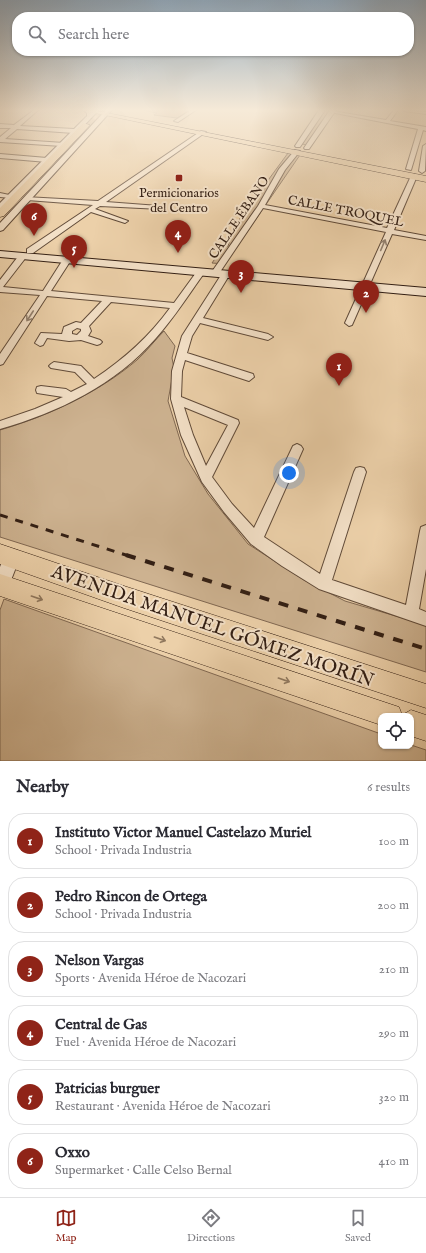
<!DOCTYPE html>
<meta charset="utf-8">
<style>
:root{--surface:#fff;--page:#f7f7f7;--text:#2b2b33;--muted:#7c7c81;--line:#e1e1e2;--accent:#8f2418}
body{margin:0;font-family:"IM FELL English",serif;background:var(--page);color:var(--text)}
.controls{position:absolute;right:12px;bottom:12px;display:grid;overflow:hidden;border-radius:8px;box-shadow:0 1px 3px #0004}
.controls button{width:36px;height:36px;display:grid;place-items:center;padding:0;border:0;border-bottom:1px solid var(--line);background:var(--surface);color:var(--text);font:20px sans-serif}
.you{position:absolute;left:289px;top:473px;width:14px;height:14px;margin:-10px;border:3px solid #fff;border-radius:50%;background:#1a73e8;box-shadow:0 0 0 6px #1a73e833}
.badge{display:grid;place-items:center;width:26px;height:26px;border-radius:50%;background:var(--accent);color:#fff;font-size:13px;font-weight:700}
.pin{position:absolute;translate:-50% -33px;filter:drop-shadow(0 1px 2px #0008)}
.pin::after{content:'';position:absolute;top:21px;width:14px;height:12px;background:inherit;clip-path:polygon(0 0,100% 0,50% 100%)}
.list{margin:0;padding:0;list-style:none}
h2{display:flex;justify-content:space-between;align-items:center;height:52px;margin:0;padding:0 16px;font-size:17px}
h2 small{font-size:13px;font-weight:400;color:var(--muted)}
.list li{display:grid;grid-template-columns:26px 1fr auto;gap:12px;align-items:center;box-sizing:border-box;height:56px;margin:0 8px 8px;padding:0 8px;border:1px solid var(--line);border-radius:16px}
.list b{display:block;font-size:15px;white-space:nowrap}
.list p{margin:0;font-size:13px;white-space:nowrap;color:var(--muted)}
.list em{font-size:13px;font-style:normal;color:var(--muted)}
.icon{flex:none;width:22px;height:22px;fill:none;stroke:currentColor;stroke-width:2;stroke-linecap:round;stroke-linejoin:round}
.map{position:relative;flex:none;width:426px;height:761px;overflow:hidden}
.search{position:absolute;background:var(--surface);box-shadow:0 1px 3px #0004;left:12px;right:12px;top:12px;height:44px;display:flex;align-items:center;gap:10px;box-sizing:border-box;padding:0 14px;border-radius:16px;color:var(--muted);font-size:15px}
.sheet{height:436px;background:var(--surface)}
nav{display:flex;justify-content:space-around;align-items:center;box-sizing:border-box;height:56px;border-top:1px solid var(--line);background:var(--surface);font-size:11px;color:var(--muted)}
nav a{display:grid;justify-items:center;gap:2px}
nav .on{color:var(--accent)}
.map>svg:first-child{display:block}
.green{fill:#cdb290;stroke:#806852}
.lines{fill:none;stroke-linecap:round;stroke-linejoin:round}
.primary-tunnel{stroke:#c7ad8b;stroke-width:8;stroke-dasharray:8 4;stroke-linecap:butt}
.minor-casing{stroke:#614b39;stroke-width:2}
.tertiary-casing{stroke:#614b39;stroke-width:2}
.secondary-casing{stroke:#331f14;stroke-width:2}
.primary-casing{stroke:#331f14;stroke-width:1}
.minor{fill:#f3e0c7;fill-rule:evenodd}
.tertiary{fill:#f3e0c7;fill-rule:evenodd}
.secondary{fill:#f3e0c7;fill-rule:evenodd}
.primary{fill:#ecd0a9;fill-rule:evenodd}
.rail-far1{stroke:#331f14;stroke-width:3;stroke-dasharray:8 8;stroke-linecap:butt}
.rail{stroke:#331f14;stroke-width:4;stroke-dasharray:10 10;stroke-linecap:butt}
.oneway{stroke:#93806e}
.oneway2{stroke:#90785e}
.poi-dot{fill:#8f2418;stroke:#f3e0c7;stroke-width:1.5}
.labels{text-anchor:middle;stroke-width:4;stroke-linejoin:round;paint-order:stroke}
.far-poi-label{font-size:13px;fill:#331f14;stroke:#f3e0c7}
.far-street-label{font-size:13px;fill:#331f14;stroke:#f3e0c7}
.near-street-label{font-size:19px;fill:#331f14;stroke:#f3e0c7}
</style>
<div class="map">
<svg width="426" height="761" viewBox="0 0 426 761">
<rect width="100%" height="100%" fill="#ecd0a9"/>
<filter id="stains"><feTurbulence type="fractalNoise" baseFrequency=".005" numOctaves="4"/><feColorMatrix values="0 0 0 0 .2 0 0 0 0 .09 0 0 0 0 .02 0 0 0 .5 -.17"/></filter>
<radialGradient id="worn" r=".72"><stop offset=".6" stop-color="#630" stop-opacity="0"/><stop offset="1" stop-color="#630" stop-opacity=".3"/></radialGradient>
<path class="green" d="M143,110H190L177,118L154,115L157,113Z
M324,110H331L307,145L302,144Z
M288,153L300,155L225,264L212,263L224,246H228L232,234L239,225L236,224Z
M164,331L175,346L172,358L174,368L168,401L185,456L208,494L248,544L304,580L345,601L426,625V672L0,537V430C48,416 98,393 137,360C147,351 155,340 164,331Z
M4,599L381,734V746H411V745L426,750V761H0V610Z"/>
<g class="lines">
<path class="primary-tunnel" d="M82,135L105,110"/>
<defs>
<path id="minor" d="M34,110H38L20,126L74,129L77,131L74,133L17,129L5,139L64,143V145L62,146L0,142V137L11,128H0V124L14,125Z
M191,110H196L178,122L174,121Z
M394,110H398L390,121L426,127V131L423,130L411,170L406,169L418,129L330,112L332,111L386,120Z
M402,110L426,112V114L404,111Z
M201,131L206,132L106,202L159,206L162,208L161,209L100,206L95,209L128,221L125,223L91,212L33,253H27V249L93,205L27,200L25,199V197L98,201Z
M426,144L425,171L422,173L419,171L423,146Z
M295,150L300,151L285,170L265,205L387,228L411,176L414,174L417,176L394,230L426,236V240L392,234L352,325L349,326L345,323L386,232L263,208L218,275H215L211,273L258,206L279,169Z
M0,154L47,158L50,160L47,162L0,158Z
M0,193L14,196L11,198L0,197Z
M20,254H26L27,256L3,287L43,291L64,258H67L71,260L51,291L174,303L198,270H204L205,272C189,294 174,318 156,338C115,385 59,412 0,429V421L35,409L63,397L37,393L36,390L37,387L41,386L66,389L71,392L87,384L75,372L51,368L49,366L51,364L54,362L81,366L94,379C124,359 149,337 170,308L111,302L89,326L91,331L88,336L100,340L102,342L100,344L97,345L81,340L69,341L47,338L43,345L40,346L35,343L41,333L62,334L64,327L76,322L81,323L102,301L47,296L3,364L0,365V354L40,295L0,292V280ZM77,328L81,329V331L77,335L72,334V331Z
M223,272H226L230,274L203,318L268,334L273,337L268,340L200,323L192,336L187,353L253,374L254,377L249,381L185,360L182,371L181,397L238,420L239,423L212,477L232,504L254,528L293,446L297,444L301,446L303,449L264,537L320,574L354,472L356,468L360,467L364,468L366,472L332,580L406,605L420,531L421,527L426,525V569L419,609L426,612V626L319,589L282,566L251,544L224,512L202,482L181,435L171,399L172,371L182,336ZM184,407L228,425L206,466L193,435Z"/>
<path id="tertiary" d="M93,110H99L3,209H0V203Z
M106,110H112L3,230L0,231V223Z
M319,110H325L300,147H296L295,146Z
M330,110H336L309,149H305L304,148Z
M12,549L18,551L20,557L6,593L0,595V567L6,551Z"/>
<path id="secondary" d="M83,110L92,111L91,118H87V113Z
M0,251L426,288V296L0,257Z"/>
<path id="primary" d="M92,110L426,176V182L95,113H92Z
M83,123L90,125L4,216L0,217V208Z
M0,544L124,586L426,684V708L124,608L0,564Z
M0,574L399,707L402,715L411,710L426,715V741L411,736V716H381V725L0,596Z"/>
</defs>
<use href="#minor" class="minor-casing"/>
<use href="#tertiary" class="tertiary-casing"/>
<use href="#secondary" class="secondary-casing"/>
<use href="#primary" class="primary-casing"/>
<use href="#minor" class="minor"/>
<use href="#tertiary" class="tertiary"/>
<use href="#secondary" class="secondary"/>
<use href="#primary" class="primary"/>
<path class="rail-far1" d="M0,515L129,556"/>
<path class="rail" d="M126,555L426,649"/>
</g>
<defs><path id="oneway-shaft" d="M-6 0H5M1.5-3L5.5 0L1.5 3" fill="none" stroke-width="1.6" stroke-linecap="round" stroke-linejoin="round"/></defs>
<g class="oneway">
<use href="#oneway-shaft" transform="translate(383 245) rotate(-67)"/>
<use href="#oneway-shaft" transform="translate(30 316) rotate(123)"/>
</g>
<g class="oneway2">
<use href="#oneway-shaft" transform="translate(37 598) rotate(19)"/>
<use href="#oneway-shaft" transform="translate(160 639) rotate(19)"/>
<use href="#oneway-shaft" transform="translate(284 680) rotate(19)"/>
</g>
<linearGradient id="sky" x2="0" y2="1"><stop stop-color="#90a7ba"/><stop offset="0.51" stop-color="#f6ead8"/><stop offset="1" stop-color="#f6ead8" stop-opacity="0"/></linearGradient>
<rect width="426" height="216" fill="url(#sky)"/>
<rect class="poi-dot" x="175" y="174" width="8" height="8" rx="2"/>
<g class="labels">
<g class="far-poi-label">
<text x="179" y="197">Permicionarios<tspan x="179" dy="15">del Centro</tspan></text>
</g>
<g class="far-street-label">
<text transform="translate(346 210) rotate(11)" y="5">CALLE TROQUEL</text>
<text transform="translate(238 217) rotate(-56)" y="5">CALLE ÉBANO</text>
</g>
<g class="near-street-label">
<text transform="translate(213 625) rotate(19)" y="7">AVENIDA MANUEL GÓMEZ MORÍN</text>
</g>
</g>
<rect width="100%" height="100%" filter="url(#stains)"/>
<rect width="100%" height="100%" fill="url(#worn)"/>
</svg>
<div class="controls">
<button><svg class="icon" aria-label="locate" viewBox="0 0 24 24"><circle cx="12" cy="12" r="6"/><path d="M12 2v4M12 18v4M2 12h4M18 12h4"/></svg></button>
</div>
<div class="you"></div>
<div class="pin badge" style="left:339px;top:386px">1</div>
<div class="pin badge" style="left:366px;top:313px">2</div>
<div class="pin badge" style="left:241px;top:293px">3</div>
<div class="pin badge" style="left:178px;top:253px">4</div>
<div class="pin badge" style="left:74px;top:268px">5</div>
<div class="pin badge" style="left:34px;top:236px">6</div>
<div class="search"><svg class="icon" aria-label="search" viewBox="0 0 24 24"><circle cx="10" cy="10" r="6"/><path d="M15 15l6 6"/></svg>Search here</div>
</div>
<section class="sheet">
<h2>Nearby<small>6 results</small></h2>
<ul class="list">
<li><span class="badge">1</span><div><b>Instituto Victor Manuel Castelazo Muriel</b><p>School · Privada Industria</p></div><em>100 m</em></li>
<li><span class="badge">2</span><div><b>Pedro Rincon de Ortega</b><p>School · Privada Industria</p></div><em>200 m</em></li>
<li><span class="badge">3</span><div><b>Nelson Vargas</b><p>Sports · Avenida Héroe de Nacozari</p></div><em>210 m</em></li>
<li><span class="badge">4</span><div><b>Central de Gas</b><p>Fuel · Avenida Héroe de Nacozari</p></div><em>290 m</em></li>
<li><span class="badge">5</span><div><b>Patricias burguer</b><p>Restaurant · Avenida Héroe de Nacozari</p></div><em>320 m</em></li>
<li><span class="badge">6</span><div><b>Oxxo</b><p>Supermarket · Calle Celso Bernal</p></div><em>410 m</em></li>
</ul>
</section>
<nav>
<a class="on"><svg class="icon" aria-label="map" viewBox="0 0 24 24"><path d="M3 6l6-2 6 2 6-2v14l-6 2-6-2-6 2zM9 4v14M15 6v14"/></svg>Map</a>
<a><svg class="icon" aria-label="directions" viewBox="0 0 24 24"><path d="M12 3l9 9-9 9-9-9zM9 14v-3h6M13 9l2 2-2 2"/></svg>Directions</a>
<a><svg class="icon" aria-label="saved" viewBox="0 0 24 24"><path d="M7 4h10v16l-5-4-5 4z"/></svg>Saved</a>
</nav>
